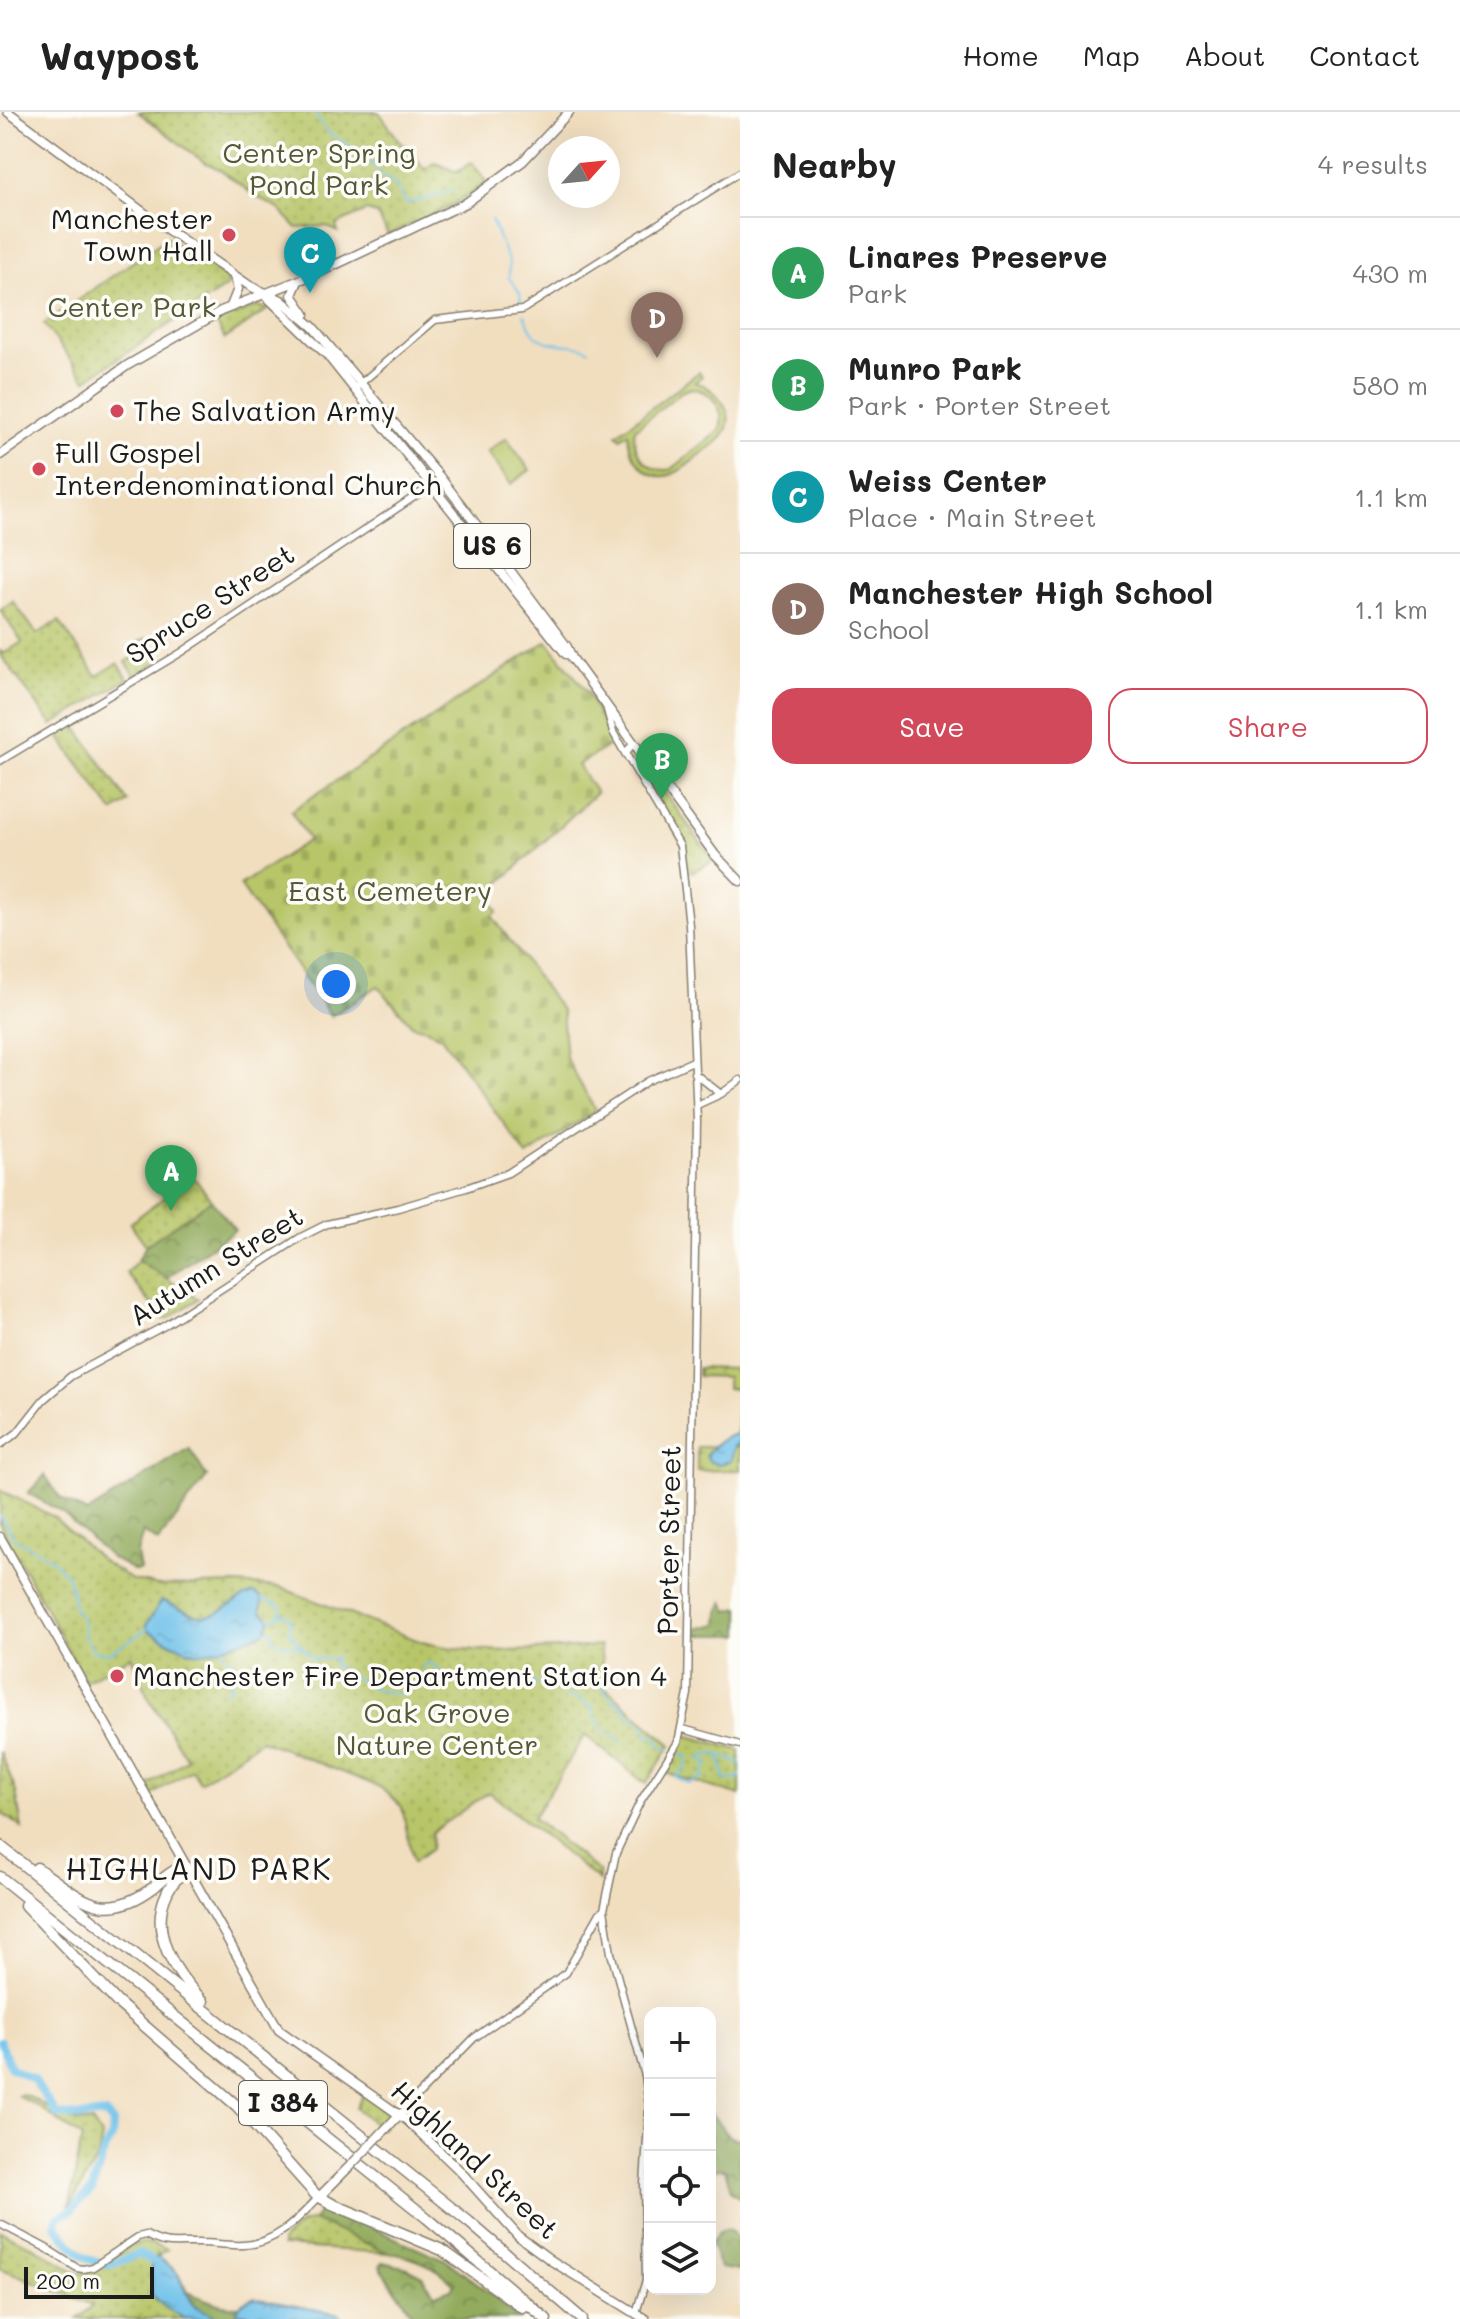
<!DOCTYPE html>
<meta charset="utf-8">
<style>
:root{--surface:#fff;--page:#f6f6f6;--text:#222;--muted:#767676;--line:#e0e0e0;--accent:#d1495b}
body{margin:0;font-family:Mali,sans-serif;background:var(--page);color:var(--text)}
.controls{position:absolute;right:24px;bottom:24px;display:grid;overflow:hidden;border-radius:16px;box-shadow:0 8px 32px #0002}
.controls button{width:72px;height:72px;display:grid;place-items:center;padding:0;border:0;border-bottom:2px solid var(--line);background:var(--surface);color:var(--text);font:40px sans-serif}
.compass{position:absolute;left:548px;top:24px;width:72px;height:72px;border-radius:50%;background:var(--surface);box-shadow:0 8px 32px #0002;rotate:63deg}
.scale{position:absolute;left:24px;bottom:20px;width:130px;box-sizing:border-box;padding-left:8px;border:4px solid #1c1c1c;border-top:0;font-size:22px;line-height:28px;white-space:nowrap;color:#1c1c1c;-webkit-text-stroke:6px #fdfcf7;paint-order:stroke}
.you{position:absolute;left:336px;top:872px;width:28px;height:28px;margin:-20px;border:6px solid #fff;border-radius:50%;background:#1a73e8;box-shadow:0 0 0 12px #1a73e833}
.badge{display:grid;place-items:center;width:52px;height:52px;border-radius:50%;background:var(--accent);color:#fff;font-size:26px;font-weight:700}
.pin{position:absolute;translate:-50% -66px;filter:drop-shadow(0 2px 4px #0008)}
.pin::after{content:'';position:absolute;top:42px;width:28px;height:24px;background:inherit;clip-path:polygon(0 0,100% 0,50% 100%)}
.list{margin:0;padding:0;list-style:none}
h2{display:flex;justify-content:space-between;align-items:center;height:104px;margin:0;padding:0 32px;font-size:34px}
h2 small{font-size:26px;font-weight:400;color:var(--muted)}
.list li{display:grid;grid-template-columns:52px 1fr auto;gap:24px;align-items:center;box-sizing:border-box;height:112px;padding:0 32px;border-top:2px solid var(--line)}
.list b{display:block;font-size:30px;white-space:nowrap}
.list p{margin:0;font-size:26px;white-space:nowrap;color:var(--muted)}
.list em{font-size:26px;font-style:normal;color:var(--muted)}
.actions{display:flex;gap:16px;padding:24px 32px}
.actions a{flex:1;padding:18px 0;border:2px solid var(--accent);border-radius:24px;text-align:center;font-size:28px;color:var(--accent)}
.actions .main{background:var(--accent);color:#fff}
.icon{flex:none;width:44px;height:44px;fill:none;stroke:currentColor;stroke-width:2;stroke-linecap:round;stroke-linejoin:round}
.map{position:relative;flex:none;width:740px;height:2207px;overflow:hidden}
header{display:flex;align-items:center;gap:48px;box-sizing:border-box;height:112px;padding:0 40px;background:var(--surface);border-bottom:2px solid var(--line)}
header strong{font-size:38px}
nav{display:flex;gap:44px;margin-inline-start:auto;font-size:28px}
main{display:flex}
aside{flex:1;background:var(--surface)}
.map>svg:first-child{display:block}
.grass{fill:#b8c669;stroke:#6a7142;stroke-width:2;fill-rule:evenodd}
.forest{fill:url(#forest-crowns);stroke:#57643c;stroke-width:2}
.cemetery{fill:url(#cemetery-stones);stroke:#6a7142;stroke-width:2}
.park{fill:url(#park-dots);stroke:#6a7142;stroke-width:2}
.water{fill:url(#water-ripples);stroke:#456e83;stroke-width:2}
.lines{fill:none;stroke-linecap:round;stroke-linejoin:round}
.stream{stroke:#6ec1ea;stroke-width:2}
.river{stroke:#6ec1ea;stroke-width:8}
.minor-casing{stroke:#867d6e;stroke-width:9}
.major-casing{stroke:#867d6e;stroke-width:11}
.highway-casing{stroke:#867d6e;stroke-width:13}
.minor{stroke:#fff;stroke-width:6}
.major{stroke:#fff;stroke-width:8}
.highway{stroke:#fff;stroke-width:10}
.major-bridge-casing{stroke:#867d6e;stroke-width:11;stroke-linecap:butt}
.major-bridge{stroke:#fff;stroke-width:8}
.poi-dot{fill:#d1495b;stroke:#fdfcf7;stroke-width:3}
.labels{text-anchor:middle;stroke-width:7;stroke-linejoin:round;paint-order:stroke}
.shield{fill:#fdfcf7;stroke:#605f5e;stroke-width:2}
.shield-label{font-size:26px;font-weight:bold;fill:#1c1c1c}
.park-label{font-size:28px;fill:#535837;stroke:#fdfcf7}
.poi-label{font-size:28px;fill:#1c1c1c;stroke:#fdfcf7;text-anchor:start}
.street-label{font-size:28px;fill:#1c1c1c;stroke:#fdfcf7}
.neighbourhood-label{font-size:30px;letter-spacing:2px;fill:#1c1c1c;stroke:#fdfcf7}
</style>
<header>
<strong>Waypost</strong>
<nav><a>Home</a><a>Map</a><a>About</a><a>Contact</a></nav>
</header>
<main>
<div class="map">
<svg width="740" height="2207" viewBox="0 0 740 2207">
<defs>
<pattern id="forest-crowns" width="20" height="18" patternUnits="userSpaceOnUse" patternTransform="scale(2)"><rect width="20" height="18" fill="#92ab5d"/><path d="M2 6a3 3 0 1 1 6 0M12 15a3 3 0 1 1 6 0" fill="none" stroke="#768a4c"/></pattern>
<pattern id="cemetery-stones" width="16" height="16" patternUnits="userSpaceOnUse" patternTransform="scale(2)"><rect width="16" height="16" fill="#b8c669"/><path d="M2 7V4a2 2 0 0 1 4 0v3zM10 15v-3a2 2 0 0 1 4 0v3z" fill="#9eaa5a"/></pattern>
<pattern id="park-dots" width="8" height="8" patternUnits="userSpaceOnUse" patternTransform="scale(2)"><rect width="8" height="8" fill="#b8c669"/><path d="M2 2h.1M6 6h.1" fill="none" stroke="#9eaa5a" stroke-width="1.8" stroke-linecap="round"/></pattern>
<pattern id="water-ripples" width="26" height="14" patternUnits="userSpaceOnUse" patternTransform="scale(2)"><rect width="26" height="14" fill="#6ec1ea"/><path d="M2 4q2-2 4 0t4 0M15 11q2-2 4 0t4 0" fill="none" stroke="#5fa5c8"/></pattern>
</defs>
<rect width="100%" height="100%" fill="#fdfcf7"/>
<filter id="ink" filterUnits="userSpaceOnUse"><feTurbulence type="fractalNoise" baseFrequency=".0125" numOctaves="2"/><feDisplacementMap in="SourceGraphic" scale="16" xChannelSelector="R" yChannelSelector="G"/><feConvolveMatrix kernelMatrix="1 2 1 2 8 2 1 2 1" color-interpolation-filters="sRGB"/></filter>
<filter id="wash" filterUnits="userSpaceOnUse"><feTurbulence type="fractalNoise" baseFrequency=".006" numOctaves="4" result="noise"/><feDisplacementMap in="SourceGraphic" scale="32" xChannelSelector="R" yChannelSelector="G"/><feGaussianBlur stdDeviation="1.8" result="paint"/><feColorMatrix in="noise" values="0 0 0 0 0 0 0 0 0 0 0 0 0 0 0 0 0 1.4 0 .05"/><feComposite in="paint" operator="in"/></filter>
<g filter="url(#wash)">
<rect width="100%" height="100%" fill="#f1debf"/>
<path class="grass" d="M699,260L702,264L695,270C715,275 738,300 724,322C719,331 709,336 701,342C692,349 681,360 670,363C645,370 628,342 628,321L621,326L617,322ZM691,276C712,279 726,297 720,318L672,357C649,363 630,339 635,317L681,280Z
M506,326L530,358L511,372L487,340Z"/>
<path class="forest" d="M211,1088L235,1118L166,1166L138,1148L146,1133Z
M189,1336L207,1365L158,1430L143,1420L137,1441L140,1458L135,1459L111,1446L63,1401L28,1381L45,1363L60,1386L87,1401Z
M724,1489L728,1499L740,1496V1523H697L696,1517L718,1512L719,1500Z
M710,2000L730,2025L740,2027V2086L731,2079L725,2057H716L710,2063Z
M324,2095L446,2148L497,2187L519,2207H415C407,2187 389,2173 380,2155L382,2150L408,2156L421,2163L435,2183L451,2177L454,2172C421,2134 339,2133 292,2135L287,2131L306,2116Z
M729,2117C740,2125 740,2145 740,2159L720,2156L711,2131L721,2118Z
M186,2179C200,2185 224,2197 240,2194L237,2198L252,2207C225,2207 197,2207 186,2179Z"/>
<path class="cemetery" d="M547,529L588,581L613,631L578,653L596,681L487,783L498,799L492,804L562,899L566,946L594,996V1000L527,1044L442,926L427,917L412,913L378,874L331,904L240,773L309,728L291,699Z"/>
<path class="park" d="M138,0H379L403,34L407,33L425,58L435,51L457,60L472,50L487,71L451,94L388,123L377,102L366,99L336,113L338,120L326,114L297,116L279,97L255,84L219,57L204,50Z
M167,126L226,166L227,174L86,268L44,212Z
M258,194L268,197L225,227L216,210Z
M13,489L37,522L59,509L97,564L118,551L128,567L52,613L0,542V539L3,542L22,530L0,498Z
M146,526L159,549L135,564L126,550L144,538L139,530Z
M73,610L128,690L113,700L56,620Z
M634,638L712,746V750L692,760L688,759L682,731L630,643Z
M193,1064L211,1088L146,1133L130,1111Z
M138,1148L198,1187L168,1207H163L126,1161Z
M698,1256L740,1257V1358L697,1359V1335H737V1277L727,1276V1265L698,1264Z
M0,1378L54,1405L101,1448L132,1468L158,1474L236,1472L279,1475L422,1530C473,1544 547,1538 600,1534L605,1575L671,1633L646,1672L585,1623L533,1706L599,1760V1769L489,1680L432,1720L431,1737L413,1750L402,1695L380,1675L261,1628L200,1670L192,1657L150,1684L145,1676L187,1647L148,1585L131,1544L85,1569L0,1413Z
M685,1623L740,1638V1684L666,1661L678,1642Z
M0,1639L16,1680L22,1716L0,1700Z
M364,1981C378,1991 396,2000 381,2017L356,1996Z
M22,1982C47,1991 63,2013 92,2010L102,2025L98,2045L69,2096L82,2026L37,1994L18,1984Z
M313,2108L388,2141L282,2134V2128L301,2112Z
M0,2119L38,2137L78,2161C104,2162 118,2131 143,2131C151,2130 160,2135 168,2138L157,2144C163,2150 172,2155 177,2161C194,2182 185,2198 220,2207H78L93,2193L0,2156Z"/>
<path class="water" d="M740,1321V1329L734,1334L731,1349L720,1352L710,1350L706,1343C716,1331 724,1324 740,1321Z
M255,1481L262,1486L261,1499L271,1507L265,1520C248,1526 207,1545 190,1539C176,1535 162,1525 149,1519L146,1513L162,1488C174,1492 184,1500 197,1503C222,1508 233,1485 255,1481Z
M157,2144L177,2161L193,2193L220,2207H185L167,2196L152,2183L151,2154Z
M253,2186L339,2202L343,2207H274L262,2201L254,2204L236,2200L242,2191Z"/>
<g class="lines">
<path class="stream" d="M313,0L330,22L364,42L379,61L396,73L406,91C424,89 438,80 455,79
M491,107L509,151V166L520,181L521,194
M524,202C528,208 529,215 533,220C548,238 573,228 589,238
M0,1404L14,1426L50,1446L68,1464L75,1498L82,1507L84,1524L94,1539L110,1541L148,1516
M262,1487L280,1493L282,1499
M270,1506H276L280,1501L288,1504L291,1509L289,1520L313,1547L336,1546L333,1554C344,1557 354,1568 365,1570C374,1581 390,1580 404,1582L411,1575L419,1576L425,1552L431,1551L446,1566C471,1562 484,1560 506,1570L524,1565L538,1573L552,1571L555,1575L564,1571L566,1565L571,1563L578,1568L603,1575L615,1591L623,1593L628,1604L633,1605L646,1617L647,1625L652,1623L658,1627L657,1631L669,1638
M264,1518H271L273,1528C280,1531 289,1536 296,1532L301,1537
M222,1532L223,1541L232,1548L230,1564L232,1572L227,1579
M555,1577L566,1580L570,1586L582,1587L586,1593L593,1595C594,1612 607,1622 622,1630
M677,1642L688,1645L686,1655L676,1665L690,1672L698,1667H703L704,1658L709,1651L701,1648L702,1644L716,1642L740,1651
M720,1645L725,1668L738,1667L740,1663"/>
<path class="river" d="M0,1929L11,1956L33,1967L57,2003L81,2005L105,2002L113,2011L112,2025L105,2036L92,2078L69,2100L57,2106L56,2114C69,2131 89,2157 114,2151C123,2149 131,2144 139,2141L152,2149"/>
</g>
</g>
<g filter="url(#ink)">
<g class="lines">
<defs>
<path id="minor" d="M354,277L435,208L522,198L740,60
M606,594L613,620L626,643
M634,631L627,639V644L680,734L689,813L697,1009L688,1582L678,1630L640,1690L616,1741L604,1798L611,1841L645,1964L649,1995L644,2072L646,2168L636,2201
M0,649L182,540L441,367
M694,961L721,982
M697,993L721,982L740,968
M0,1333L17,1321L43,1288L71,1264L164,1214L301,1125L327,1112L398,1096L466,1076L508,1061L648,969L693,949
M683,1617L740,1633
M400,2002L474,1926L566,1861L600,1801L604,1798
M0,2112L46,2136L77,2156L83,2157L93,2155L138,2125L146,2123C168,2135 176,2130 200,2131C214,2131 228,2134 243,2133C276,2132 298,2107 319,2085"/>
<path id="major" d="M8,0L155,109L250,174L281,188L313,215L439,364L472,407L567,535L572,546L715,743L740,769
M298,169L292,183L305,202
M264,182L328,244L566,542
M231,194L238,177L234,164
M0,343L128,253L221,199L320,160L466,91L523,49L569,0
M0,1425L279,1918L408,2009L459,2058L518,2124L552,2149L645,2207
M381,2022L400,2002
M319,2085L346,2058"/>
<path id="highway" d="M0,1734L469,2110L582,2207
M185,1755C181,1765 171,1770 167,1781C148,1820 175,1862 203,1889
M37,1756C82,1787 103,1813 154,1775C163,1767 173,1757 185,1755
M0,1765L427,2106L546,2207
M25,1793L117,1890L237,1994L316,2083L332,2092L442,2138L522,2195"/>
</defs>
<use href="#minor" class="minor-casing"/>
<use href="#major" class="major-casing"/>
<use href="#highway" class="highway-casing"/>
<use href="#minor" class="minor"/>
<use href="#major" class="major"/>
<use href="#highway" class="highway"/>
<defs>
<path id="major-bridge" d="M346,2058L381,2022"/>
</defs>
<use href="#major-bridge" class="major-bridge-casing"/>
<use href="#major-bridge" class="major-bridge"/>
</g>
</g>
<g class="poi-dot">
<circle cx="229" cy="123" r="8"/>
<circle cx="117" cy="299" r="8"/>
<circle cx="39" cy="357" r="8"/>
<circle cx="117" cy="1564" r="8"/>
</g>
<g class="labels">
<g class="shield">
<rect x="454" y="412" width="76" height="44" rx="6"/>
<rect x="239" y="1969" width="88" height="44" rx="6"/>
</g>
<g class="shield-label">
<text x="492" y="443">US 6</text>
<text x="283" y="2000">I 384</text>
</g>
<g class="park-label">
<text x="319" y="51">Center Spring<tspan x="319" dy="32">Pond Park</tspan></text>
<text x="132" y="205">Center Park</text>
<text x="390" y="789">East Cemetery</text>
<text x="437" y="1611">Oak Grove<tspan x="437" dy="32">Nature Center</tspan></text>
</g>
<g class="poi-label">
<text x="213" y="117" text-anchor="end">Manchester<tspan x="213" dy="32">Town Hall</tspan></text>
<text x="133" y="309">The Salvation Army</text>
<text x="55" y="351">Full Gospel<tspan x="55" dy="32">Interdenominational Church</tspan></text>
<text x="133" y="1574">Manchester Fire Department Station 4</text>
</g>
<g class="street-label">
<text transform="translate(210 492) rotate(-33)" y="10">Spruce Street</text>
<text transform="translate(216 1154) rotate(-32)" y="10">Autumn Street</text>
<text transform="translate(669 1428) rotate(-89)" y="10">Porter Street</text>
<text transform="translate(475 2048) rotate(43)" y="10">Highland Street</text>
</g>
<g class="neighbourhood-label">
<text x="199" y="1768">HIGHLAND PARK</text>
</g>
</g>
</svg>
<div class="controls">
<button>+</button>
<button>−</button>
<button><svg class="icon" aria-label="locate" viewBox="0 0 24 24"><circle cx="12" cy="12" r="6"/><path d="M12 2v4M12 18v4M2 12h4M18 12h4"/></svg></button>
<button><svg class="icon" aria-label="layers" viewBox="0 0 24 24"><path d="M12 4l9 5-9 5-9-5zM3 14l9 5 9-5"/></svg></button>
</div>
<svg class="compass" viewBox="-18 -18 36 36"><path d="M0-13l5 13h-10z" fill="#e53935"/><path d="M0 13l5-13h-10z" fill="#767676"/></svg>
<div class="scale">200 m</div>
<div class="you"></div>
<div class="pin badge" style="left:171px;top:1099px;background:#2e9e5b">A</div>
<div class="pin badge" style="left:662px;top:687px;background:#2e9e5b">B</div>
<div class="pin badge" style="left:310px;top:181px;background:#0f9aa8">C</div>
<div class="pin badge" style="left:657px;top:246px;background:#8d6e63">D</div>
</div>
<aside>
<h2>Nearby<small>4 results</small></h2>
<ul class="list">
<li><span class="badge" style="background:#2e9e5b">A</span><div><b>Linares Preserve</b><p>Park</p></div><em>430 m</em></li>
<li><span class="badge" style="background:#2e9e5b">B</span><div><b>Munro Park</b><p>Park · Porter Street</p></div><em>580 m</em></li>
<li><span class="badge" style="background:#0f9aa8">C</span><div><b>Weiss Center</b><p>Place · Main Street</p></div><em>1.1 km</em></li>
<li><span class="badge" style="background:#8d6e63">D</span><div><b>Manchester High School</b><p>School</p></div><em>1.1 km</em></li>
</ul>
<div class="actions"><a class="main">Save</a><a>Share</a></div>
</aside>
</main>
